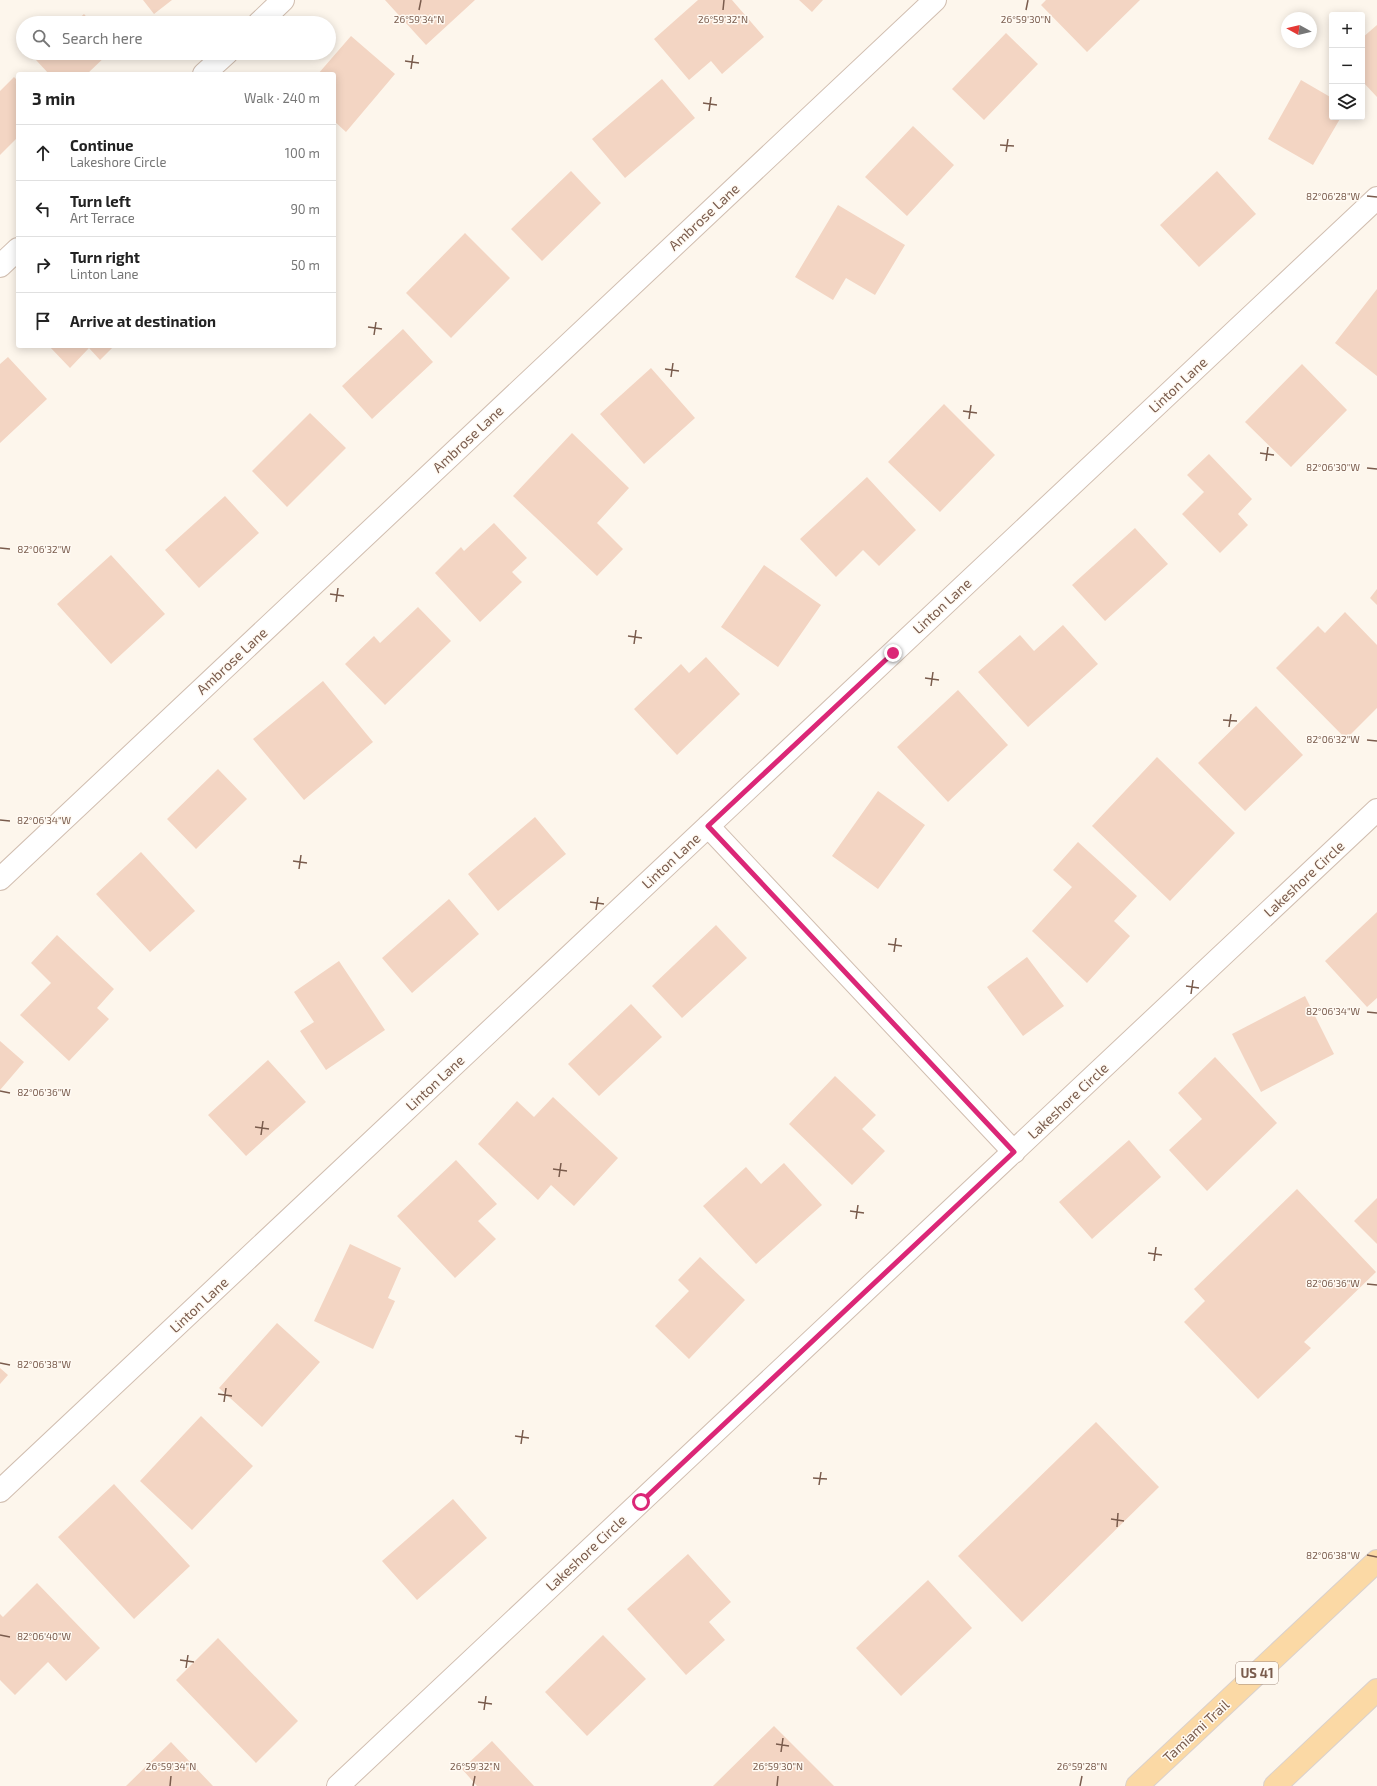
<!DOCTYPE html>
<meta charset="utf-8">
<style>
:root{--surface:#fff;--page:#f6f6f6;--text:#222;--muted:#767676;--line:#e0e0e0}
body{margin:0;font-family:"Exo 2",sans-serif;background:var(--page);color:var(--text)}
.controls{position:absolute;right:12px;top:12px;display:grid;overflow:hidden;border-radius:4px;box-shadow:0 2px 10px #0003}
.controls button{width:36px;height:36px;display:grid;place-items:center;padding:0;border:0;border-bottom:1px solid var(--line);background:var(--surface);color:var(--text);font:20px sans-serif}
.compass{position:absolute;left:1281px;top:12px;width:36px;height:36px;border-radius:50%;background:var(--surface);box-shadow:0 2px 10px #0003;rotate:278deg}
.stop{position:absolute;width:12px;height:12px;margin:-9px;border:3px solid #db2777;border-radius:50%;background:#fff}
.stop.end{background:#db2777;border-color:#fff;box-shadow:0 1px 4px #0008}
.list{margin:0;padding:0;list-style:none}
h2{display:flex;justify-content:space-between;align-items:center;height:52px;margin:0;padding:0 16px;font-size:17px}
h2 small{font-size:13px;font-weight:400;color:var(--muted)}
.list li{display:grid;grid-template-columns:26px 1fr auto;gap:12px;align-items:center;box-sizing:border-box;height:56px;padding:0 16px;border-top:1px solid var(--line)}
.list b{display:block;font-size:15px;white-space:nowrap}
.list p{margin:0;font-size:13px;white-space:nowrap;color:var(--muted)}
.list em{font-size:13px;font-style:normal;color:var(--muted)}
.icon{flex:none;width:22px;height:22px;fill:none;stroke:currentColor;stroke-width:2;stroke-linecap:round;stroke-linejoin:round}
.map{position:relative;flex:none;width:1377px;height:1786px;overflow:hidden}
.search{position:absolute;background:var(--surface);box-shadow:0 2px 10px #0003;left:16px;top:16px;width:320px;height:44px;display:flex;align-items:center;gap:10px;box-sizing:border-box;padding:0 14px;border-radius:22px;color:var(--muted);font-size:15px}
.panel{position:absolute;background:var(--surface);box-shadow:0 2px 10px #0003;left:16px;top:72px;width:320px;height:276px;border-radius:4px}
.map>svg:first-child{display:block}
.building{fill:#f3d5c3}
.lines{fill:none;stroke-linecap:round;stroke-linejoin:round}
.street-casing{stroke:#d1beb0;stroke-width:24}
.primary-casing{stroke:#dad1cd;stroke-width:24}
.street{stroke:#fff;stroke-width:22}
.primary{stroke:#fbd9a5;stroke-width:22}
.route{stroke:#db2777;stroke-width:5}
.ticks{fill:none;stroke:#7a5c4d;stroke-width:1.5}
.labels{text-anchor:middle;stroke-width:3;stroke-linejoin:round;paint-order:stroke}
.shield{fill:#fffaf3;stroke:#a28b7f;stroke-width:1}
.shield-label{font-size:13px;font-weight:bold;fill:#7a5c4d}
.street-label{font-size:14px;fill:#7a5c4d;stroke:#fffaf3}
.ticks-label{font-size:10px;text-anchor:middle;fill:#7a5c4d;stroke:#fffaf3;stroke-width:3;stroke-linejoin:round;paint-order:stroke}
</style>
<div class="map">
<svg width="1377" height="1786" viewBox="0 0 1377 1786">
<rect width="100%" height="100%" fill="#fdf6ec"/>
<path class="building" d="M143,0H172L154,14Z
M385,0H475L426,45Z
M698,0H732L764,37L722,74L711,61L689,80L654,39Z
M799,0H823L812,12Z
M1046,0H1140L1087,52L1041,5Z
M84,14L92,23H74Z
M1377,25V97L1362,81V38Z
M1006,33L1038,64L984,120L952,89Z
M351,36L395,74L346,132L334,121V74H318Z
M43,53H109L87,74H49L36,60Z
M14,77L18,81V137L0,155V91Z
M662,79L695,118L625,178L592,139Z
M1301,80L1332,98V117H1341L1313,165L1268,139Z
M913,126L954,165L907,216L865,177Z
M571,171L601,203L542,261L511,229Z
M1217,171L1256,214L1199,267L1160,225Z
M838,205L905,245L875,295L846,278L833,300L795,277Z
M465,233L510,278L451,338L406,293Z
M1377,289V376L1335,343Z
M403,329L433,362L372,419L342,386Z
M49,346H114L100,360L89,348L70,368Z
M8,357L47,399L0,443V364Z
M1302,364L1347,410L1291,467L1245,422Z
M651,368L695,418L644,464L600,414Z
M944,404L995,455L940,512L888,462Z
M310,413L346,448L287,507L252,471Z
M572,433L629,488L597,523L623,549L597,576L513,496Z
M1209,454L1252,499L1238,514L1248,525L1220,553L1182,514L1204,492L1187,475Z
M867,477L916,530L879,566L863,550L836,577L800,539Z
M225,496L259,533L199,588L165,550Z
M494,523L527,558L512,572L522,582L480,622L435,573L461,547L464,551Z
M1135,528L1168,564L1105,621L1072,585Z
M111,555L165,614L111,664L57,604Z
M764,565L821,605L778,667L721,627Z
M1377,589V605L1370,598Z
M418,607L451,641L385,705L345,664L374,636L380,643Z
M1345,612L1377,645V708L1346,739L1276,668L1318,626L1325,633Z
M1063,625L1098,664L1028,727L978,672L1020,635L1034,651Z
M706,657L740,694L677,755L634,709L681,664L689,673Z
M323,681L373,742L304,800L253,739Z
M958,690L1008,745L948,802L897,747Z
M1256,706L1303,755L1245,811L1198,763Z
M1157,757L1235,833L1170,901L1092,826Z
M218,769L247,799L196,849L167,819Z
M878,791L925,825L878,889L832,856Z
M535,817L566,854L498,911L468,874Z
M1078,842L1137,896L1114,921L1130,936L1087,983L1032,931L1072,887L1053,870Z
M141,852L195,911L150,952L96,894Z
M449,899L479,934L412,993L382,958Z
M1377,912V998L1367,1007L1325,961Z
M716,925L747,958L682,1018L652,986Z
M57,935L114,989L97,1008L109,1019L69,1061L20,1015L51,983L31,963Z
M1027,957L1064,1006L1023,1036L987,987Z
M339,961L385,1030L326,1070L300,1031L314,1022L294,992Z
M1305,996L1334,1054L1261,1092L1232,1034Z
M631,1004L662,1037L599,1096L568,1064Z
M0,1041L24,1062L0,1090Z
M1215,1057L1277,1123L1207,1191L1169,1150L1202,1119L1178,1093Z
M268,1060L306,1102L246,1156L208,1115Z
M835,1076L876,1115L862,1129L885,1151L852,1185L789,1124Z
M553,1097L618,1158L574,1206L551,1185L538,1200L478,1144L517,1101L534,1117Z
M1129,1140L1161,1177L1092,1239L1059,1202Z
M456,1160L497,1204L478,1221L496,1239L455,1278L397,1216Z
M784,1163L822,1205L756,1264L703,1206L746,1167L761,1184Z
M1297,1189L1376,1272L1304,1342L1311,1348L1258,1399L1184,1322L1205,1301L1194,1289Z
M1377,1198V1244L1354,1221Z
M350,1244L401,1268L388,1298L395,1301L373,1349L314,1321Z
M700,1257L745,1300L689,1359L655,1326L689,1291L678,1280Z
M277,1323L320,1362L262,1427L219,1388Z
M0,1368L8,1375L0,1384Z
M201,1416L253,1466L192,1530L140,1481Z
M1096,1422L1159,1487L1022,1622L958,1556Z
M114,1484L190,1566L134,1619L58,1537Z
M453,1499L487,1538L417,1600L382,1561Z
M688,1554L731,1602L709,1622L725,1640L686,1675L627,1609Z
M928,1580L972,1628L901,1696L856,1648Z
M37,1583L100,1648L66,1681L48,1662L15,1695L0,1680V1614L3,1617Z
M603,1635L646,1679L587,1736L545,1692Z
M218,1638L298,1721L256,1763L176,1680Z
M774,1726L834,1786H713Z
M492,1741L534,1786H477L462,1769Z
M171,1742L213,1786H126Z"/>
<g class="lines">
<defs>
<path id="street" d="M259,23L283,0
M204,74L227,53
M0,266L18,249
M708,826L1014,1152
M0,879L935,0
M0,1491L1377,198
M338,1786L1377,810"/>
<path id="primary" d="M1137,1786L1377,1561
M1275,1786L1377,1690"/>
</defs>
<use href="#street" class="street-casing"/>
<use href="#primary" class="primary-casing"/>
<use href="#street" class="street"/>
<use href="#primary" class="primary"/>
</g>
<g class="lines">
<path class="route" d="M641,1502L1014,1152L708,826L893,653"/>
</g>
<path class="ticks" d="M419,10L421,0M723,10L724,0M1026,10L1028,0M405,61L419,63M411,69L413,55M703,103L717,105M709,111L711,97M1000,145L1014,146M1006,152L1008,139M1367,196L1377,197M368,327L382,329M374,335L376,322M665,369L679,371M671,377L673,363M963,411L977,413M969,419L971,405M1260,453L1274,455M1266,461L1268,447M1367,468L1377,469M0,548L10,549M330,594L344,596M336,602L338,588M628,636L642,638M634,644L636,630M925,678L939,680M931,686L933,672M1223,720L1237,721M1229,727L1231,714M1367,740L1377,741M0,820L10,821M293,861L307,863M299,869L301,855M590,902L604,904M596,910L598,897M888,944L902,946M894,952L896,938M1186,986L1199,988M1191,994L1193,980M1367,1012L1377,1013M0,1091L10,1093M255,1127L269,1129M261,1135L263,1121M553,1169L567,1171M559,1177L561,1163M850,1211L864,1213M856,1219L858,1205M1148,1253L1162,1255M1154,1261L1156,1247M1367,1284L1377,1285M0,1363L10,1365M218,1394L232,1396M224,1402L226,1388M515,1436L529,1438M521,1444L523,1430M813,1478L827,1479M819,1485L821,1472M1111,1519L1124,1521M1117,1527L1118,1513M1367,1555L1377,1557M0,1635L10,1637M180,1660L194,1662M186,1668L188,1655M478,1702L492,1704M484,1710L486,1696M776,1744L789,1746M781,1752L783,1738M170,1786L171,1776M473,1786L475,1776M777,1786L778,1776M1080,1786L1082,1776"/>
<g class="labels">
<rect class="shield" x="1236" y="1662" width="42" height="22" rx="3"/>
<g class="shield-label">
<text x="1257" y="1678">US 41</text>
</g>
<g class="street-label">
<text transform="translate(704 217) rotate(-43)" y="5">Ambrose Lane</text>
<text transform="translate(1178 385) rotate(-43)" y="5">Linton Lane</text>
<text transform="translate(468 439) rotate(-43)" y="5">Ambrose Lane</text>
<text transform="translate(942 606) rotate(-43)" y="5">Linton Lane</text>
<text transform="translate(232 661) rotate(-43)" y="5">Ambrose Lane</text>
<text transform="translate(671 861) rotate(-43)" y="5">Linton Lane</text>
<text transform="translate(1304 879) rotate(-43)" y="5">Lakeshore Circle</text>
<text transform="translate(435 1083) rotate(-43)" y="5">Linton Lane</text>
<text transform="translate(1068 1101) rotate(-43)" y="5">Lakeshore Circle</text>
<text transform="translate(199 1305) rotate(-43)" y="5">Linton Lane</text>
<text transform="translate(586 1553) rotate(-43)" y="5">Lakeshore Circle</text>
<text transform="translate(1196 1731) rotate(-43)" y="5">Tamiami Trail</text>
</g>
</g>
<g class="ticks-label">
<text x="419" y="23">26°59'34"N</text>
<text x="723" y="23">26°59'32"N</text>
<text x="1026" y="23">26°59'30"N</text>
<text x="1333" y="200">82°06'28"W</text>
<text x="1333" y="471">82°06'30"W</text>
<text x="44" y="553">82°06'32"W</text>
<text x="1333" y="743">82°06'32"W</text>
<text x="44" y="824">82°06'34"W</text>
<text x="1333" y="1015">82°06'34"W</text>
<text x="44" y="1096">82°06'36"W</text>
<text x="1333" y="1287">82°06'36"W</text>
<text x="44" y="1368">82°06'38"W</text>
<text x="1333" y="1559">82°06'38"W</text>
<text x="44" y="1640">82°06'40"W</text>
<text x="171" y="1770">26°59'34"N</text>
<text x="475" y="1770">26°59'32"N</text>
<text x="778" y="1770">26°59'30"N</text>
<text x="1082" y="1770">26°59'28"N</text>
</g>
</svg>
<div class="controls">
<button>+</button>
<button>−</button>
<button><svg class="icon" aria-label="layers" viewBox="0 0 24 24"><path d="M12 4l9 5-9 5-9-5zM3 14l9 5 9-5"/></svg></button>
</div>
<svg class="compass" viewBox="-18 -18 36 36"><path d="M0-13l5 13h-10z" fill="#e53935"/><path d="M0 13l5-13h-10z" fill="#767676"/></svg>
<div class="stop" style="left:641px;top:1502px"></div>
<div class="stop end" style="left:893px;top:653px"></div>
<div class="search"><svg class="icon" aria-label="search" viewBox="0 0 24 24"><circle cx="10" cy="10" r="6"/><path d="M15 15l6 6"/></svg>Search here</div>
<section class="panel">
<h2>3 min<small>Walk · 240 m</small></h2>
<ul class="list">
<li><svg class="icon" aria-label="ahead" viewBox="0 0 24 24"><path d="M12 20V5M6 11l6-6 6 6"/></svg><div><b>Continue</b><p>Lakeshore Circle</p></div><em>100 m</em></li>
<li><svg class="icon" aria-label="left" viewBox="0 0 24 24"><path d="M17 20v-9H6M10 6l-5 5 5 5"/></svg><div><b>Turn left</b><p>Art Terrace</p></div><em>90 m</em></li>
<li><svg class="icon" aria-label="right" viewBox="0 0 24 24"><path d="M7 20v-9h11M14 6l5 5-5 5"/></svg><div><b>Turn right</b><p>Linton Lane</p></div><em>50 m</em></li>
<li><svg class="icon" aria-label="arrive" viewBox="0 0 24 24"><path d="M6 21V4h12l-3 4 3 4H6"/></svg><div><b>Arrive at destination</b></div></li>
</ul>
</section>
</div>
